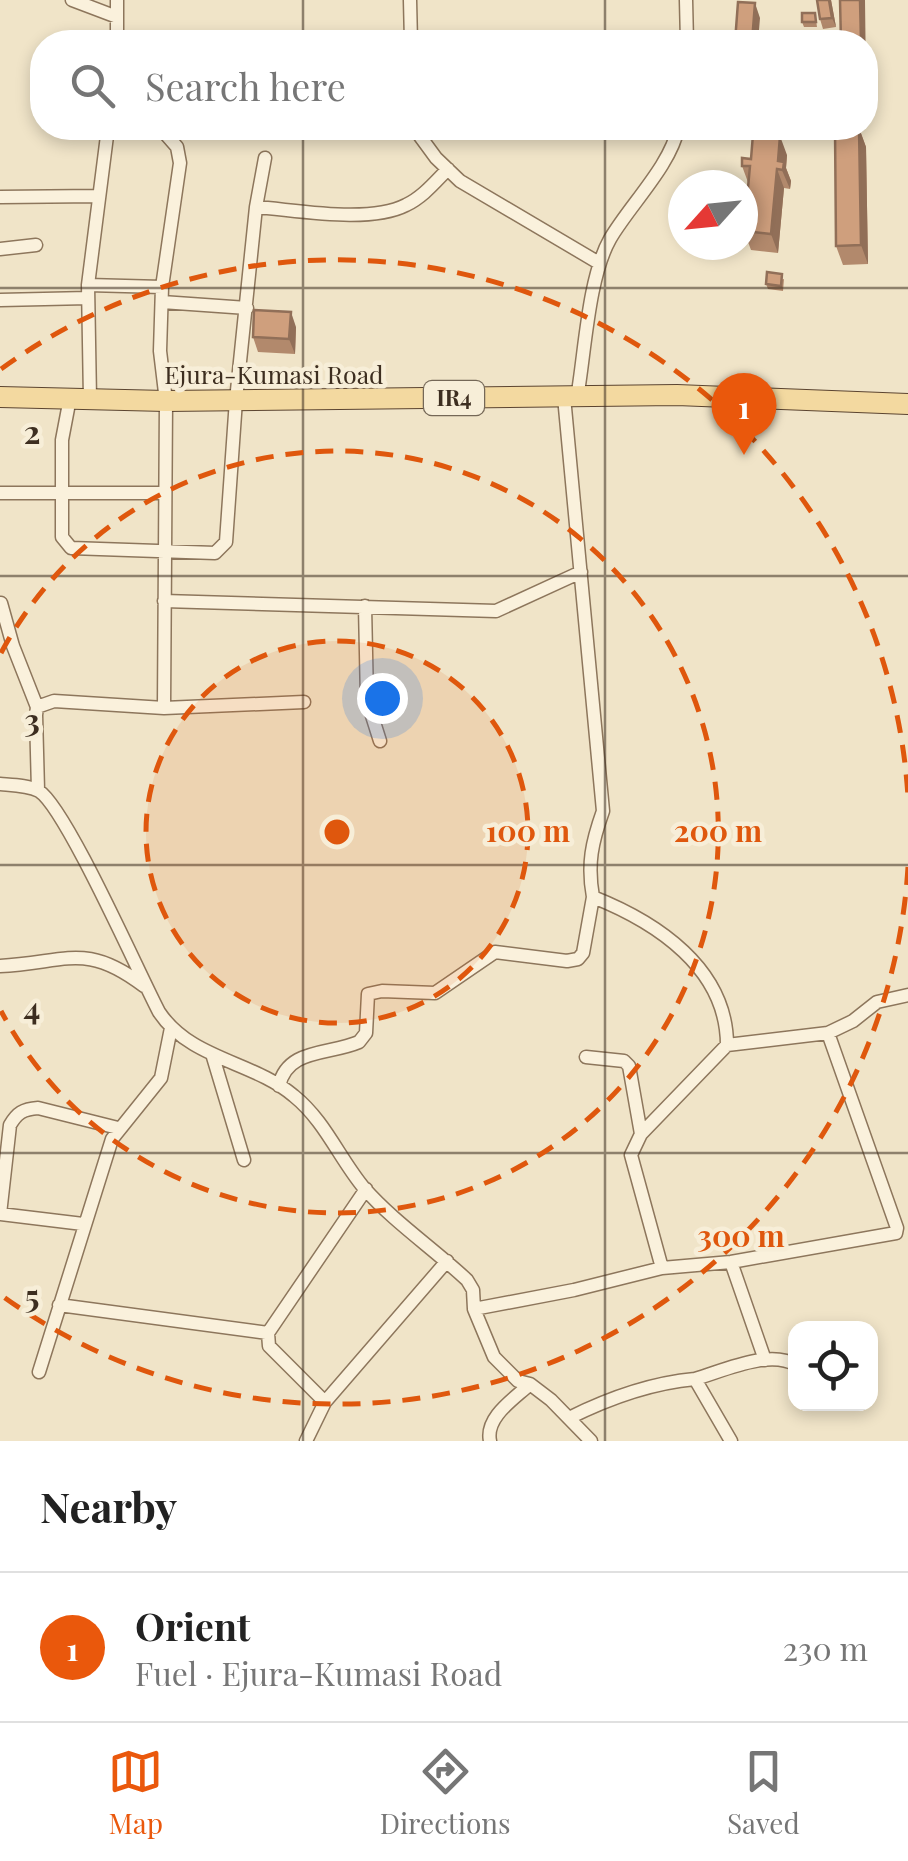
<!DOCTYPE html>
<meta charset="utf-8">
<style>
:root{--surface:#fff;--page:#f2f2f2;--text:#222;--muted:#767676;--line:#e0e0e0;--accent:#ea580c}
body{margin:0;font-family:"Playfair Display",serif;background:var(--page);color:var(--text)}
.controls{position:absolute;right:30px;bottom:30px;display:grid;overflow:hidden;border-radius:20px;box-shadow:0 5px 15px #0003}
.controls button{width:90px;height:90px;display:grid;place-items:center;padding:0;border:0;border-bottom:2px solid var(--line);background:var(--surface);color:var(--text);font:50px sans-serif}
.compass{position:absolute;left:668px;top:170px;width:90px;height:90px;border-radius:50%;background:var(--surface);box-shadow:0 5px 15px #0003;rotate:243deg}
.you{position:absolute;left:382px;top:698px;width:35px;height:35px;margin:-25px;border:8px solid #fff;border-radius:50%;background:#1a73e8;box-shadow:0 0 0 15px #1a73e833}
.badge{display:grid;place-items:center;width:65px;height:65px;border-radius:50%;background:var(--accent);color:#fff;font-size:32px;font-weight:700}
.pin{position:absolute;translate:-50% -82px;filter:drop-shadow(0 2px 5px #0008)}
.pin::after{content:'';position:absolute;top:52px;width:35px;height:30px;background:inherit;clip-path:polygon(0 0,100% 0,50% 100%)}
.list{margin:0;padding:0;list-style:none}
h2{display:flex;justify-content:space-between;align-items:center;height:130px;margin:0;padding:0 40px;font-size:42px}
h2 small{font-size:32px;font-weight:400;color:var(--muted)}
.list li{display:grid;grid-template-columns:65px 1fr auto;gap:30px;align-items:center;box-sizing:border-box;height:150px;padding:0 40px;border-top:2px solid var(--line)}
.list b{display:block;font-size:38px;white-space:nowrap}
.list p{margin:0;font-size:32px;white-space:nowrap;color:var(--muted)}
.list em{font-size:32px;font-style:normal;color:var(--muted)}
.icon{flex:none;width:55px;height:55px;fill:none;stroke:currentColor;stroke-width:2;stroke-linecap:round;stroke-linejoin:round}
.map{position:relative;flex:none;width:908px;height:1441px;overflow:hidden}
.search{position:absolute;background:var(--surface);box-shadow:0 5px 15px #0003;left:30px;right:30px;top:30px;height:110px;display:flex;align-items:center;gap:25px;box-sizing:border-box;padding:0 35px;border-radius:40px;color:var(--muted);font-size:38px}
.sheet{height:280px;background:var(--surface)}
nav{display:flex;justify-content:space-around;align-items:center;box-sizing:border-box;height:140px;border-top:2px solid var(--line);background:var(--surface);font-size:28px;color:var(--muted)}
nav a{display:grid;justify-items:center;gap:5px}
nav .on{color:var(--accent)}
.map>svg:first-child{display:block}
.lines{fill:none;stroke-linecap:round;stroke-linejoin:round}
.minor-casing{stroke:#8d765c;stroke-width:15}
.primary-casing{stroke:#5b4430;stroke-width:22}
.minor{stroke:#faf1dc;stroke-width:12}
.primary{stroke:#f3d9a0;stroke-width:20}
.wall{fill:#b2896c}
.shaded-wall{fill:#916f58}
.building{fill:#cf9f7d;stroke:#916f58;stroke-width:2.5}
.grid{fill:none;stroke:#3d2e20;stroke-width:2.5;stroke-opacity:0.55}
.ring{fill:none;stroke:#df570d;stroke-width:5;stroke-dasharray:18 12}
.labels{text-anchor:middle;stroke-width:9;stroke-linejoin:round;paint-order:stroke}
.shield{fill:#f7eed8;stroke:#756857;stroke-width:2.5}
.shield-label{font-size:22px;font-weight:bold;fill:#3d2e20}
.street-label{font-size:25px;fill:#3d2e20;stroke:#f7eed8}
.grid-label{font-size:32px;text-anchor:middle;font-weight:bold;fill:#3d2e20;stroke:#f7eed8;stroke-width:9;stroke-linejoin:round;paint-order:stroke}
.centre{fill:#df570d;stroke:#f7eed8;stroke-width:5}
.ring-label{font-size:30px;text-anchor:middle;font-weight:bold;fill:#df570d;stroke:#f7eed8;stroke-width:9;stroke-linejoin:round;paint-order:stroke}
</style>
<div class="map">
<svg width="908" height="1441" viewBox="0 0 908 1441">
<rect width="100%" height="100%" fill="#f0e4c8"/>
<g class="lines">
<defs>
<path id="minor" d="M72,0L117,17
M410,0L411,42
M686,0L687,42
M117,42V0
M136,128L163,131L177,147L180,163L162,287L160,351L166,401L164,708
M414,128L436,158L460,181L599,263
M0,197L98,196
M256,207C297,210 369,224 406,205C423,197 435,182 448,169
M0,249L36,245
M88,285L162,287
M0,300L88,298
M162,302L247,308
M564,397L603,811C592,842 587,864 593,897C656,922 727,968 727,1045
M70,398L62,440V537L71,548L215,553L226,542L236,400L256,207L265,158
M577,398C585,353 588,278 610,239C629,206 671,165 678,128
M90,399L88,285L108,128
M0,493H165
M164,601L496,611L581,572
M1,603L13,646L37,707
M365,606L367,700L380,741
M0,784C12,785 28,785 39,791C66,808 139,974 159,1012C191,1060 253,1061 294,1096C325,1121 339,1158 364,1188C394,1222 434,1249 467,1280L473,1290L474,1309L494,1357L518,1381L530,1384L551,1400L591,1441
M38,790L36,715L37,707L54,701L164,708L304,702
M0,966C66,963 85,941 144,986
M213,1057L244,1160
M586,1057L624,1061L629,1066L641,1134
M279,1086C287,1048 329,1055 359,1042L366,1033L368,994L382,991L435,993L495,952L567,961L578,959L583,953L593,897
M0,1214L10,1125C17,1113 23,1109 38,1108L118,1128
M0,1214L83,1224
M731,1262L765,1360
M662,1268L631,1155L641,1134L727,1045L828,1033L853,1021L877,1002L908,995
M59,1305L268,1333
M474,1309L574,1290L662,1268L731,1262L896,1233L897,1228L828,1033
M39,1372L112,1139L161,1078L171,1028
M695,1379C723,1371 769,1349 796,1365
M325,1402L269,1346L268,1333L366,1189
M569,1418C609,1398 651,1383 695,1379L731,1441
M306,1441L325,1402L447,1261
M490,1441C485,1417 514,1399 530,1384"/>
<path id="primary" d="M0,397L166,401L677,395L908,404"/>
</defs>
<use href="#minor" class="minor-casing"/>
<use href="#primary" class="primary-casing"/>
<use href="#minor" class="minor"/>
<use href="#primary" class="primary"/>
</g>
<path class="wall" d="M817,0H831L836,27L823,29L820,19Z
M815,13L817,27H804L802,22Z
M734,128H753L752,133L736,132Z
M859,128L866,147L868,264L843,265L836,246Z
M787,155L786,168L791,181L790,189L784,188L778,253L751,250L744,231L749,185L742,166L751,159Z
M784,279L783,291L768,289L766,284Z
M296,327L295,354L258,352L253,337Z"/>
<path class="shaded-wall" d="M829,0H831L836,27L832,18Z
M860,0H865L866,80V42H861Z
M755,3L760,18L758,42H752Z
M859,128L866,147L868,264L861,245Z
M780,136L787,155L786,168L791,181L790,189L778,161Z
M777,169L784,188L778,253L771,234Z
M291,312L296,327L295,354L289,339Z"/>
<path class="building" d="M817,0H829L832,18L820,19Z
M840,0H860L861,42H841Z
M738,2L755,3L752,42H735Z
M802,13H815L816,22H802Z
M835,128H859L861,245L836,246Z
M753,134L780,136L778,161L784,162L783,170L777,169L771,234L744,231L750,166H742V158L751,159Z
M767,272L782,274L781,286L766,284Z
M254,310L291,312L289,339L253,337Z"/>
<path class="grid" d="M303,0V42M605,0V42M303,128V1441M605,128V1441M0,288H908M0,576H908M0,865H908M0,1153H908"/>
<circle cx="337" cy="832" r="191" fill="#df570d" fill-opacity=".12"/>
<g class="ring">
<circle cx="337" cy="832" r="191"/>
<path d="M1 653A381 381 0 1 1 1 1011"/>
<path d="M908 867A572 572 0 0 1 1 1295M1 369A572 572 0 0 1 908 797"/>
</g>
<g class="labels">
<rect class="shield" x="424" y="381" width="60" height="34" rx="8"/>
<g class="shield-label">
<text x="454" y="406">IR4</text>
</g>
<g class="street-label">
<text x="274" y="384">Ejura-Kumasi Road</text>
</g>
</g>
<g class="grid-label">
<text x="32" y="444">2</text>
<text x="32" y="732">3</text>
<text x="32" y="1020">4</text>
<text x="32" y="1308">5</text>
</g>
<circle cx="337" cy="832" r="15" class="centre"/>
<g class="ring-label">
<text x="528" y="842">100 m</text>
<text x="718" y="842">200 m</text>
<text x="741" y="1247">300 m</text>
</g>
</svg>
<div class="controls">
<button><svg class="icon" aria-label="locate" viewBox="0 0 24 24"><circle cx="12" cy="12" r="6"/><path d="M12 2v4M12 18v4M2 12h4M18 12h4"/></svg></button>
</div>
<svg class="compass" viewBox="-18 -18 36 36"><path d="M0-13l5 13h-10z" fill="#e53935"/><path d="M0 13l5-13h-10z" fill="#767676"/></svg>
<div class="you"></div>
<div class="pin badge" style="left:744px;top:455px">1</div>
<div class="search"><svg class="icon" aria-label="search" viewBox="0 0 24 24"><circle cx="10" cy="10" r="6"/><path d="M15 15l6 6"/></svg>Search here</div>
</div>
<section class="sheet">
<h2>Nearby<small></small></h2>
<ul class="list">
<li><span class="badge">1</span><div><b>Orient</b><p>Fuel · Ejura-Kumasi Road</p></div><em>230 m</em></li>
</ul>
</section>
<nav>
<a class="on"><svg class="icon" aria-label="map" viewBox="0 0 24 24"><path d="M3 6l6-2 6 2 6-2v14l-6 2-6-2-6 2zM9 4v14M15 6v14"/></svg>Map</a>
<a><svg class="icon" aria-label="directions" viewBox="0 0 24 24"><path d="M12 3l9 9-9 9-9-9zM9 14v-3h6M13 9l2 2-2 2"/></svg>Directions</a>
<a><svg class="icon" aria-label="saved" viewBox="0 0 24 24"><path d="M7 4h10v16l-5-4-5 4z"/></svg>Saved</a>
</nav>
